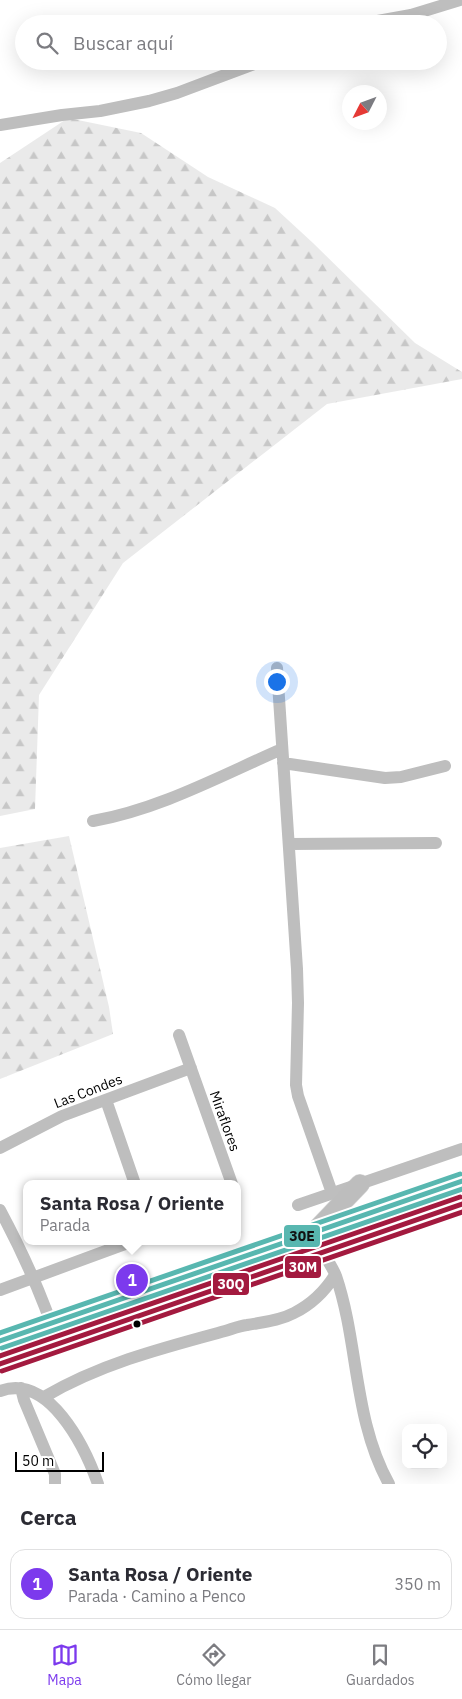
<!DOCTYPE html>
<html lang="es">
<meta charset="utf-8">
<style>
:root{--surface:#fff;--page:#f7f7f7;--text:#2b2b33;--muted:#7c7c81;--line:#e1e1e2;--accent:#7c3aed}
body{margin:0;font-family:"IBM Plex Sans",sans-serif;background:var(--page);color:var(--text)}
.controls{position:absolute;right:15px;bottom:15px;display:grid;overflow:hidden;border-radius:10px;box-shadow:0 5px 20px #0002}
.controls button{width:45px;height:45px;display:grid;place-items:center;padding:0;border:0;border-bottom:1px solid var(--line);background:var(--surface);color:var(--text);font:25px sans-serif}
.compass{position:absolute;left:342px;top:85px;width:45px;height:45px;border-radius:50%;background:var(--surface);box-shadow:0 5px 20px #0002;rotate:228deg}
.scale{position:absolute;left:15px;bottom:12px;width:89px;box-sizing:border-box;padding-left:5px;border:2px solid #000;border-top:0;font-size:14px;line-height:18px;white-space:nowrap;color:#000;-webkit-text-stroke:4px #fff;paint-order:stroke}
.you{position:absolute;left:276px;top:681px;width:18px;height:18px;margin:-12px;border:4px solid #fff;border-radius:50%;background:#1a73e8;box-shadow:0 0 0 8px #1a73e833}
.badge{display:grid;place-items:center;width:32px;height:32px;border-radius:50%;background:var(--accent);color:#fff;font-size:16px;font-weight:700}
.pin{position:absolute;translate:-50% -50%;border:2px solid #fff;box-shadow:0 1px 5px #0006}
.popup{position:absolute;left:23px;top:1180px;width:218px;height:65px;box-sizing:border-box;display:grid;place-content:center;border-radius:10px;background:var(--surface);filter:drop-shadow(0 1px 4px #0005);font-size:16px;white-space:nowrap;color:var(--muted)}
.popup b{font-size:19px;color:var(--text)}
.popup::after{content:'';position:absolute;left:50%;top:100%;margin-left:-10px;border:10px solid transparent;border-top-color:var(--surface)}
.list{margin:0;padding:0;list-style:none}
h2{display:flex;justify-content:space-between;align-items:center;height:65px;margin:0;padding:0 20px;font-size:21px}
h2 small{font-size:16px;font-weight:400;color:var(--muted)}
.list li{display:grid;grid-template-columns:32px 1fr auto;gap:15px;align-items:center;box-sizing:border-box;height:70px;margin:0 10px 10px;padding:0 10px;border:1px solid var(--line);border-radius:15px}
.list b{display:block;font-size:19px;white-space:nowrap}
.list p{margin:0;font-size:16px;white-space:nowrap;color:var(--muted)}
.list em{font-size:16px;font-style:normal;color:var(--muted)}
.icon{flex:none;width:28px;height:28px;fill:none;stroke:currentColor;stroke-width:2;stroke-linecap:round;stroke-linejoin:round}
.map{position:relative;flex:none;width:462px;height:1484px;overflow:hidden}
.search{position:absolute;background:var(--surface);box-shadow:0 5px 20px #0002;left:15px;right:15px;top:15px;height:55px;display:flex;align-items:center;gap:12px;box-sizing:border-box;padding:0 18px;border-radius:28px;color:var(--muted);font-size:19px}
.sheet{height:145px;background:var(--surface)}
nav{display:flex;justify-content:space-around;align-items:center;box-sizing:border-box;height:70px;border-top:1px solid var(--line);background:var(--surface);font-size:14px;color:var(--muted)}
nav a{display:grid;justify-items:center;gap:2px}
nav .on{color:var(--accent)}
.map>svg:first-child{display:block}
.forest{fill:url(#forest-firs)}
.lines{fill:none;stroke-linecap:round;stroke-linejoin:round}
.highway-casing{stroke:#dbdbdb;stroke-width:20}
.minor{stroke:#bebebe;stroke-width:12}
.highway{stroke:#bdbdbd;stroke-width:19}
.bus-1-casing{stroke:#fff;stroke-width:9}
.bus-2-casing{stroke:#fff;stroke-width:9}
.bus-3-casing{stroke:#fff;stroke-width:9}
.bus-4-casing{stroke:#fff;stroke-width:9}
.bus-5-casing{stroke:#fff;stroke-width:9}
.bus-6-casing{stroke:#fff;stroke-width:9}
.bus-1{stroke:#a31a3f;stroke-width:5}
.bus-2{stroke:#a31a3f;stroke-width:5}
.bus-3{stroke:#a31a3f;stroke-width:5}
.bus-4{stroke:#58b7b0;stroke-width:5}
.bus-5{stroke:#58b7b0;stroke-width:5}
.bus-6{stroke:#58b7b0;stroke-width:5}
.bus-dot{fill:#000;stroke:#fff;stroke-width:2}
.labels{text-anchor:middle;stroke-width:5;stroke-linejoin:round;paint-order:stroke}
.street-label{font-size:14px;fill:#000;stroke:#fff}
.line-badge{stroke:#fff;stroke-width:2}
.badge-label{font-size:14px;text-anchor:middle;font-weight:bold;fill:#fff}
.pale-badge-label{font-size:14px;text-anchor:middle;font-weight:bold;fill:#111}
</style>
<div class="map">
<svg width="462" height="1484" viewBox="0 0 462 1484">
<defs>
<pattern id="forest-firs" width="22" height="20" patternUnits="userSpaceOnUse" patternTransform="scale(1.25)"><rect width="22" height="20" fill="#eaeaea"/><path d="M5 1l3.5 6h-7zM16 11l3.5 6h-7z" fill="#c7c7c7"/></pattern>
</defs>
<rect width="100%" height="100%" fill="#fff"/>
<path class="forest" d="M68,118L141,133L208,177L275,208L313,243L415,343L462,372V379L327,404L123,563L39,695L35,809L0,816V163Z
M69,836L109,1007L113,1034L0,1079V848Z"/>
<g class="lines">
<defs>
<path id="highway" d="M316,1230L360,1184
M0,1341L462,1181
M0,1364L462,1204"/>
</defs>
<use href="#highway" class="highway-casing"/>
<path class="minor" d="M361,24L411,15L460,0
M0,125L62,115L100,111L149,101L177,93L262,61
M277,668L297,969L298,1003L296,1085L298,1096L332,1193
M283,763L385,778L401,777L445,766
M93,821C160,809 220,776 282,749
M289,844L436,843
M179,1035L232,1184
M106,1100L135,1184
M0,1148L62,1116L191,1068
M298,1205L462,1149
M0,1210C23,1253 43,1297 58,1344
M323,1252C327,1260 333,1268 336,1276C359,1344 353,1419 389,1484
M0,1290L133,1241
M21,1388L24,1400L55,1474V1484
M0,1391C49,1373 85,1447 98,1484
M44,1397C100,1364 162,1348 225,1331C232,1329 239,1326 247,1325C263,1322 279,1321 294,1313C312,1304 325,1291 335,1275"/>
<use href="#highway" class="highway"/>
<defs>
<path id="bus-1" d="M0,1364L462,1204"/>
<path id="bus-2" d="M2,1371L462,1212"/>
<path id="bus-3" d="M0,1356L460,1197"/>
<path id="bus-4" d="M0,1341L462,1181"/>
<path id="bus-5" d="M2,1348L462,1189"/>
<path id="bus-6" d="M0,1333L460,1174"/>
</defs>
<use href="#bus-1" class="bus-1-casing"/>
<use href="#bus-2" class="bus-2-casing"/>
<use href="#bus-3" class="bus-3-casing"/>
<use href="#bus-4" class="bus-4-casing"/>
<use href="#bus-5" class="bus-5-casing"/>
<use href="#bus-6" class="bus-6-casing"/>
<use href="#bus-1" class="bus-1"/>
<use href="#bus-2" class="bus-2"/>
<use href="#bus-3" class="bus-3"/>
<use href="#bus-4" class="bus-4"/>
<use href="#bus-5" class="bus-5"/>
<use href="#bus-6" class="bus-6"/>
</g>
<circle class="bus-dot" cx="137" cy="1324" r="4.5"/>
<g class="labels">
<g class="street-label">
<text transform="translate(88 1091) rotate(-21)" y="5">Las Condes</text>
<text transform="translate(225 1121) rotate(70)" y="5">Miraflores</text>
</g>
</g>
<g class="line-badge">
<rect x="283" y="1224" width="38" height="24" rx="5" fill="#58b7b0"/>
<rect x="284" y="1255" width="38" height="24" rx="5" fill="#a31a3f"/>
<rect x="212" y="1272" width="38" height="24" rx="5" fill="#a31a3f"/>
</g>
<g class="badge-label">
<text x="303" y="1272">30M</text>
<text x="231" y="1289">30Q</text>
</g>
<g class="pale-badge-label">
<text x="302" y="1241">30E</text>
</g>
</svg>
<div class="controls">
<button><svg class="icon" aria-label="locate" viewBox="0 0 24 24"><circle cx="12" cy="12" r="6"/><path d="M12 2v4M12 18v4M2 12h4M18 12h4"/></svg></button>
</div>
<svg class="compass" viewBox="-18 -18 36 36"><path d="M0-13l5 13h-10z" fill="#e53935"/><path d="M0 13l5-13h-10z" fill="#7c7c81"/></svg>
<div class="scale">50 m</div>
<div class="you"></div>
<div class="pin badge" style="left:132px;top:1280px">1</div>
<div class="popup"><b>Santa Rosa / Oriente</b>Parada</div>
<div class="search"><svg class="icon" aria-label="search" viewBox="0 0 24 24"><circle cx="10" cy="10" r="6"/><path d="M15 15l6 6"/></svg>Buscar aquí</div>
</div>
<section class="sheet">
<h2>Cerca<small></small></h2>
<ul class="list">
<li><span class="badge">1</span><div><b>Santa Rosa / Oriente</b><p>Parada · Camino a Penco</p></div><em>350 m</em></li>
</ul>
</section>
<nav>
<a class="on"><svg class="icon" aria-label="map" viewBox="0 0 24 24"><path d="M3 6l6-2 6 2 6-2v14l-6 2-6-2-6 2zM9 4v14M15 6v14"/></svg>Mapa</a>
<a><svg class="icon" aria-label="directions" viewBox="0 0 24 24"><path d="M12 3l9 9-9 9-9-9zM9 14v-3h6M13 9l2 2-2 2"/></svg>Cómo llegar</a>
<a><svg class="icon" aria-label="saved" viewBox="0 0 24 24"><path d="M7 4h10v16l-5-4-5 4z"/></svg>Guardados</a>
</nav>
